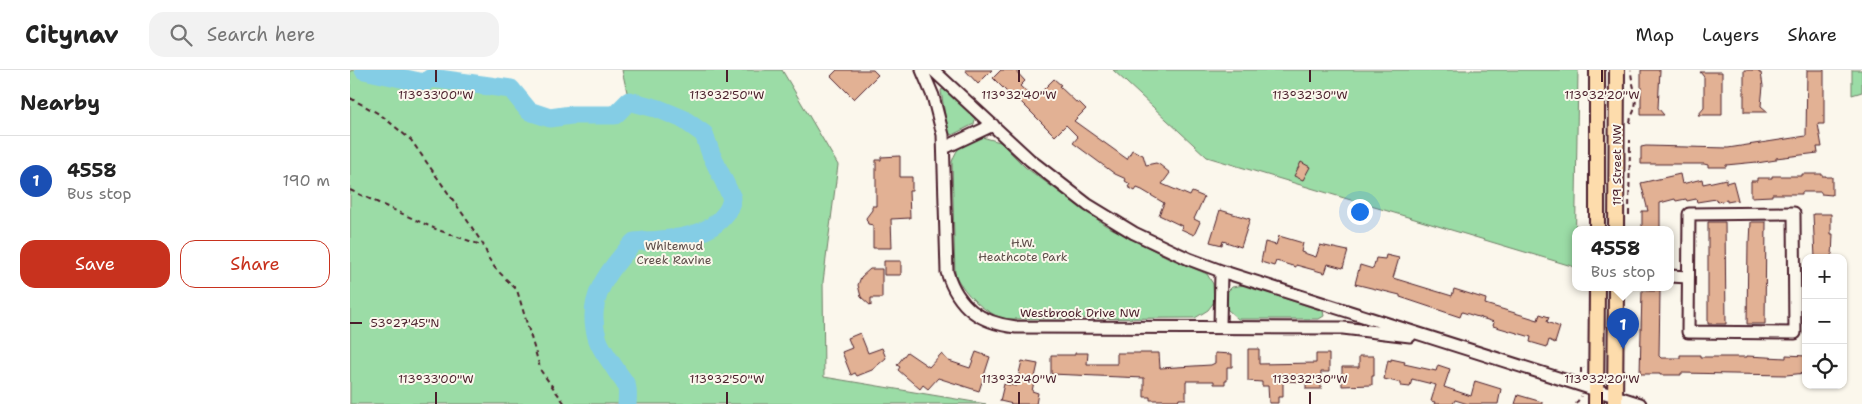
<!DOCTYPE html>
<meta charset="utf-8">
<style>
:root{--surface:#fff;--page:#f2f2f2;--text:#222;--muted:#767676;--line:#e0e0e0;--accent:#c8321e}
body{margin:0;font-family:"Shantell Sans",sans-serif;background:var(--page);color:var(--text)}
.controls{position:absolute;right:15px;bottom:15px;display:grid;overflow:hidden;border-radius:10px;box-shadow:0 1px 4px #0004}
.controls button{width:45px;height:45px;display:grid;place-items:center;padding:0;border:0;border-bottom:1px solid var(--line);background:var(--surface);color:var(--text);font:25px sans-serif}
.you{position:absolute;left:1009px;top:141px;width:18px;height:18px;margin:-12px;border:4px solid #fff;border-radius:50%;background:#1a73e8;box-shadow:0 0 0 8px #1a73e833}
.badge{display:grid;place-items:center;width:32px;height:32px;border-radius:50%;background:var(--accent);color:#fff;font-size:16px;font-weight:700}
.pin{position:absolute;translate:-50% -41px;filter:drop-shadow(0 1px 2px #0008)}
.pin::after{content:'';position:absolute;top:26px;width:18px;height:15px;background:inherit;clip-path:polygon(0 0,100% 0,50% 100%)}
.popup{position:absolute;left:1222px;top:156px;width:102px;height:65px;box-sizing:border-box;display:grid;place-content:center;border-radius:10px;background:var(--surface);filter:drop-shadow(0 1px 4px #0005);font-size:16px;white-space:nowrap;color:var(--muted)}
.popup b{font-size:19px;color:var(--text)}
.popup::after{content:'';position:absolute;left:50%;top:100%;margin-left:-10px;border:10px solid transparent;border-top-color:var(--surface)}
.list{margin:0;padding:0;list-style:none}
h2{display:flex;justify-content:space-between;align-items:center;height:65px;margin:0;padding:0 20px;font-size:21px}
h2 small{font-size:16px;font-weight:400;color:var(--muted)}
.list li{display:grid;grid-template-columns:32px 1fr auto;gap:15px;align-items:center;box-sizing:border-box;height:90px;padding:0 20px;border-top:1px solid var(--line)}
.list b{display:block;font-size:19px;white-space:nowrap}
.list p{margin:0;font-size:16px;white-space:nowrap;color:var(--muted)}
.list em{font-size:16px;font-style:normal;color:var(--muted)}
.actions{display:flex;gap:10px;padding:15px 20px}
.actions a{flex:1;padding:11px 0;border:1px solid var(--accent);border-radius:15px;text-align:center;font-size:18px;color:var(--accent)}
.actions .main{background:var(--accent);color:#fff}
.icon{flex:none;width:28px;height:28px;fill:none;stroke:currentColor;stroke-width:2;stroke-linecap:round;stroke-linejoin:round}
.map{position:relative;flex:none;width:1512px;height:334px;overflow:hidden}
header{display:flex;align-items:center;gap:30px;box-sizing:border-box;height:70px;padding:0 25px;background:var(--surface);border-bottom:1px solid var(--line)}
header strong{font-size:24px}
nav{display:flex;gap:28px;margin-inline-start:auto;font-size:18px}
.search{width:350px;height:45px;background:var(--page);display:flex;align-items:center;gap:12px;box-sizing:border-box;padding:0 18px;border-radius:15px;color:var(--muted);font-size:19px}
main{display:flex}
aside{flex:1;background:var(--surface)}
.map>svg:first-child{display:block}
.green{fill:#9bdca6;stroke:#727e68}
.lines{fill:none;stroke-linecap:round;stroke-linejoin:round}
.river{stroke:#84cde5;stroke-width:19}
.building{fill:#e2b194;stroke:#4a1f2b}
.minor-casing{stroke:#4a1f2b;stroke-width:15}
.major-casing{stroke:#4a1f2b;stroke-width:18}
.path{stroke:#4a1f2b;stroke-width:2;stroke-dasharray:5 4;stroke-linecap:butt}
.minor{stroke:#fbf7ec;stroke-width:11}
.major{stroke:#fddcac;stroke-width:14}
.ticks{fill:none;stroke:#4a1f2b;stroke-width:2}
.labels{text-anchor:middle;stroke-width:4;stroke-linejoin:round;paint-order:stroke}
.street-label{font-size:12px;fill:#4a1f2b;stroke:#fbf7ec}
.park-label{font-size:12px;fill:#5e4e4a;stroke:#fbf7ec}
.ticks-label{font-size:12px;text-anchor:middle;fill:#4a1f2b;stroke:#fbf7ec;stroke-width:4;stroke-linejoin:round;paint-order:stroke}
</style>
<header>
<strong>Citynav</strong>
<div class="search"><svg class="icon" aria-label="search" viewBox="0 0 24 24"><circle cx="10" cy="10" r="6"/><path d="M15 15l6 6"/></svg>Search here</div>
<nav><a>Map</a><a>Layers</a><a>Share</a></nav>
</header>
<main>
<aside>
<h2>Nearby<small></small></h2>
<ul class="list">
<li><span class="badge" style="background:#1a4fb4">1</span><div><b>4558</b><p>Bus stop</p></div><em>190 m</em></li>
</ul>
<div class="actions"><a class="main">Save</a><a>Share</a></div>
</aside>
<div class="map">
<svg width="1512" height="334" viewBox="0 0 1512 334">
<rect width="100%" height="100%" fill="#fbf7ec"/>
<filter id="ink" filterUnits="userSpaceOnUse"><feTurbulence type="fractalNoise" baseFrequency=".02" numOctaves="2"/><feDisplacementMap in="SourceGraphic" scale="10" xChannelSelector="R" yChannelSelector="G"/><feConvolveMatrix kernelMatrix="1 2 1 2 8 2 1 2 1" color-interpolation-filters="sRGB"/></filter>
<g filter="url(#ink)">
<path class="green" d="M4,0H14L74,13L81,8L161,19L179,41L200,48L221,45H265L279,31L272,0H432L488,95L473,212L474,307L636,334H0V1Z
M763,0H1228L1225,197L857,87Z
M1502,0H1512V22L1502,25Z
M592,19L599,23L625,49L624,54L602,65L598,63L591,21Z
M632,67L650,72L675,97L755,155L819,188L857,204L863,214L864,232L858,240L845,248L654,249C632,241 616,225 605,205L602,92C607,76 615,70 632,67Z
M894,215L973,241L974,246L969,249H888L877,239V222L882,217Z"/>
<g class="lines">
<path class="river" d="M14,0L74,13L81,8L161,19L179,41L200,48L221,45H265L279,31L309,39L333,49L354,64L361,84L382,128C381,133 379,139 376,143C356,171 315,169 284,172C258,201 234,230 248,270C251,279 259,289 264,297C275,315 279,311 277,334"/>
</g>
<path class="building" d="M487,0H523L528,5L504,29L481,6Z
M615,0H642L628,14Z
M651,0H665L675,11L670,16L684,29L704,9L711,15L709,16L728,34L729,32L736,39L724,51L777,89L782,80L793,85L796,95L806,93L810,95L820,103L812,114L840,126L842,122L854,127L844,149L850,152L844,165L831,159L832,156L809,145L814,133L792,120L787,118L785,121L778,117L780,114L775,111L776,109L765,104L723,73L728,67L716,55L705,66L667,28L665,30L643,8Z
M1291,0H1310L1308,38L1314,45H1291Z
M1394,0H1409V3H1411L1413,16L1411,36L1418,42H1394Z
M1457,0H1474V54H1468L1472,77H1467L1468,83L1426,88V90L1407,93V92L1376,95V97H1358V95L1354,94H1291V77L1296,76L1378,78L1456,66Z
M1350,2H1372V45H1348L1354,38V7Z
M550,86V107H562V121H559L560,148L541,149L542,178H523V155L518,154L516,148L522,140V136H526V90H531V87Z
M951,92L960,97L953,110L944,106Z
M1330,104L1332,114L1352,109L1353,114L1376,109V113L1383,111L1388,130L1377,132V130L1367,132L1366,129L1347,132L1346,129L1337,131L1336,129L1326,131L1325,129L1310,133V159L1292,160V141H1298L1291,113Z
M1452,104H1472V106H1476V107H1482V125L1471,124V122H1452V124H1422V126L1401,127V111H1407V108H1422V106H1452Z
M870,140L900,149L891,177L873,171L872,175L860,172Z
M1463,144H1481V164H1483L1482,188H1465Z
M1358,152H1375L1376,254H1358Z
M1401,152H1416L1415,254H1397L1398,172H1400Z
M929,166L953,173L951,182L966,187L970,175L998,181L993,198L978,194L975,203L946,195V197L926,191L924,196L911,192L915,172L926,175Z
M1036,185L1049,188L1043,208L1102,226L1104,219L1136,229L1135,234L1188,250L1190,244L1199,247L1197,252L1210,257L1205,273L1199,270L1197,277L1180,272L1181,267L1143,256L1144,252L1112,242L1110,247L1050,227V225L1005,214L1010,195L1023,199L1026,188L1035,189Z
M534,191H551V205H534Z
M520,199H532V228H521V236L511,227L508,215L511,207Z
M1292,221H1310L1309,286L1311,288H1330V285H1350V287H1397V286L1436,288V285L1456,286V303L1436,305L1331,303V305H1310V304H1290Z
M510,263L518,283L532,278L536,288L522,300L507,306L505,303L501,305L492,282L502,278L498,268Z
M898,279H909V294L966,293V284H979V302H971V319H956V312L933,311V327H928V333H919L918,316H912V312L898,311Z
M557,282L579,297L591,284L599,291L620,298L626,282L640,287L629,321L588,308L578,319L573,315L570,319L548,300L550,297L547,295Z
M725,283H738L737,294H767V283H809L810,298L861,295L865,293V283L882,284V297H877V311H875V314H864V311H836V329H829V330H800V327H794V308L701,304V285H725Z
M1009,286H1024V306H1022V315L992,316V297H1009Z
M1041,289L1055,292L1054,294L1086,301L1088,295L1100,299L1094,317L1121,326L1125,311L1151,319L1148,334H1118L1105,330L1103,334H1084L1085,332L1081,331L1086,315L1062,309L1060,317L1051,316V313L1034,309L1038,290L1041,291Z
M672,291L688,294L682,321L688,323L686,334H663L650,331L654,314L666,316Z
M1168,325L1192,332V334H1165Z"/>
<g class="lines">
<defs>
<path id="minor" d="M572,0L583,26L593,65L597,202C608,237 630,253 666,257L993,258L1060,266
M583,0L680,90L738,135L784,163L839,189L871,201L1290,334
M594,78L643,55
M1444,143L1445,263L1338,262L1339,144Z
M1320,206L1338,207
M870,257L871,201"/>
<path id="major" d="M1247,160V0
M1266,160L1267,0
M1246,334L1247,218
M1265,334L1266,218"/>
</defs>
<use href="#minor" class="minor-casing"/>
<use href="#major" class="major-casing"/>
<path class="path" d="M0,28L31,45L61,70L117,150L134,176L139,189L145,198L167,220L191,301L215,334
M1280,53C1280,47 1284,43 1285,37C1288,24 1281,13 1281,0
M0,120L88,160L134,176
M1279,145L1280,70
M1231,303V297L1234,298
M1226,334L1231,326"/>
<use href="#minor" class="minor"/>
<use href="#major" class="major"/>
</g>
</g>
<path class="ticks" d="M86,0V12M377,0V12M669,0V12M960,0V12M1252,0V12M0,253H12M86,322V334M377,322V334M669,322V334M960,322V334M1252,322V334"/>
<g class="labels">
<g class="street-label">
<text transform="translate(1267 95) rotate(-90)" y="4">119 Street NW</text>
<text x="730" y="247">Westbrook Drive NW</text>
</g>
<g class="park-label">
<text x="673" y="177">H.W.<tspan x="673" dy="14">Heathcote Park</tspan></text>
<text x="324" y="180">Whitemud<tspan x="324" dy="14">Creek Ravine</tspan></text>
</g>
</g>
<g class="ticks-label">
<text x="86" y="29">113°33'00"W</text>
<text x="377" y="29">113°32'50"W</text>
<text x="669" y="29">113°32'40"W</text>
<text x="960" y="29">113°32'30"W</text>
<text x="1252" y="29">113°32'20"W</text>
<text x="55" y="257">53°27'45"N</text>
<text x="86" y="313">113°33'00"W</text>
<text x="377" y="313">113°32'50"W</text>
<text x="669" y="313">113°32'40"W</text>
<text x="960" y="313">113°32'30"W</text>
<text x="1252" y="313">113°32'20"W</text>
</g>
</svg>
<div class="controls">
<button>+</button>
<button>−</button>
<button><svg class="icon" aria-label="locate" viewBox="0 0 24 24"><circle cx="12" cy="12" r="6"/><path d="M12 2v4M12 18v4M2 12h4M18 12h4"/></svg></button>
</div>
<div class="you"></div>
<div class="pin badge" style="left:1273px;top:279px;background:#1a4fb4">1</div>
<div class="popup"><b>4558</b>Bus stop</div>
</div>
</main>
